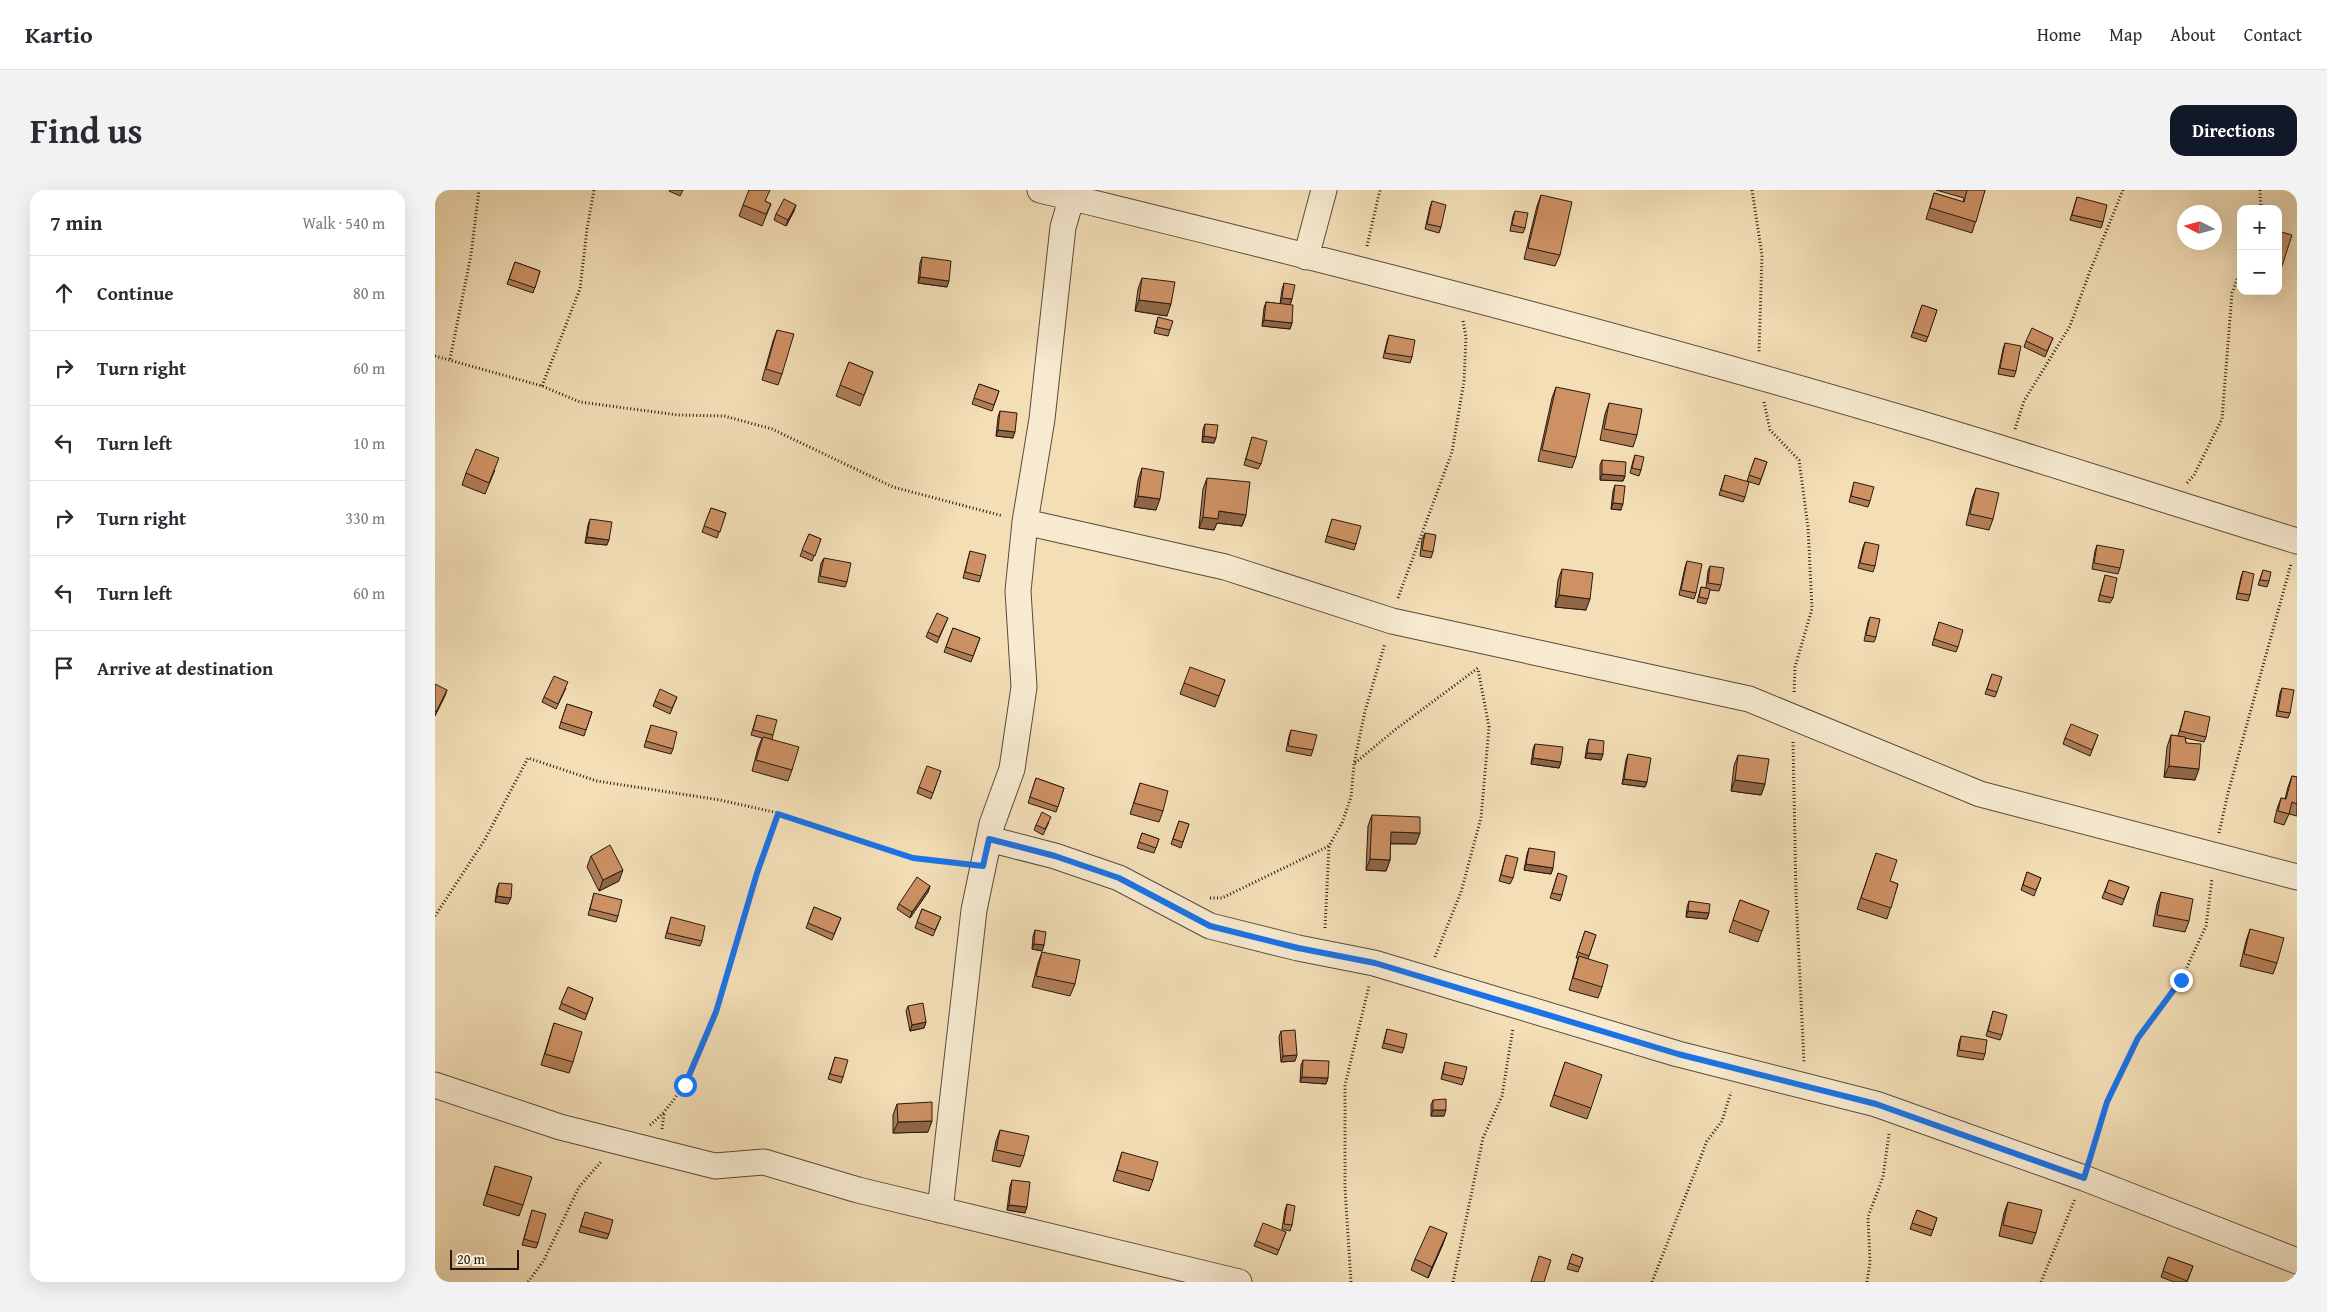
<!DOCTYPE html>
<meta charset="utf-8">
<style>
:root{--surface:#fff;--page:#f2f2f3;--text:#2b2b33;--muted:#7c7c81;--line:#e1e1e2;--accent:#111827}
body{margin:0;font-family:"Gentium Book Plus",serif;background:var(--page);color:var(--text)}
.controls{position:absolute;right:15px;top:15px;display:grid;overflow:hidden;border-radius:10px;box-shadow:0 5px 20px #0002}
.controls button{width:45px;height:45px;display:grid;place-items:center;padding:0;border:0;border-bottom:1px solid var(--line);background:var(--surface);color:var(--text);font:25px sans-serif}
.compass{position:absolute;left:1742px;top:15px;width:45px;height:45px;border-radius:50%;background:var(--surface);box-shadow:0 5px 20px #0002;rotate:276deg}
.scale{position:absolute;left:15px;bottom:12px;width:69px;box-sizing:border-box;padding-left:5px;border:2px solid #261911;border-top:0;font-size:14px;line-height:18px;white-space:nowrap;color:#261911;-webkit-text-stroke:4px #f7ead0;paint-order:stroke}
.stop{position:absolute;width:15px;height:15px;margin:-11px;border:4px solid #1a73e8;border-radius:50%;background:#fff}
.stop.end{background:#1a73e8;border-color:#fff;box-shadow:0 1px 5px #0008}
.list{margin:0;padding:0;list-style:none}
h2{display:flex;justify-content:space-between;align-items:center;height:65px;margin:0;padding:0 20px;font-size:21px}
h2 small{font-size:16px;font-weight:400;color:var(--muted)}
.list li{display:grid;grid-template-columns:32px 1fr auto;gap:15px;align-items:center;box-sizing:border-box;height:75px;padding:0 20px;border-top:1px solid var(--line)}
.list b{display:block;font-size:19px;white-space:nowrap}
.list em{font-size:16px;font-style:normal;color:var(--muted)}
.icon{flex:none;width:28px;height:28px;fill:none;stroke:currentColor;stroke-width:2;stroke-linecap:round;stroke-linejoin:round}
.map{position:relative;flex:none;width:1862px;height:1092px;overflow:hidden;border-radius:15px}
header{display:flex;align-items:center;gap:30px;box-sizing:border-box;height:70px;padding:0 25px;background:var(--surface);border-bottom:1px solid var(--line)}
header strong{font-size:24px}
nav{display:flex;gap:28px;margin-inline-start:auto;font-size:18px}
.intro{display:flex;align-items:center;justify-content:space-between;box-sizing:border-box;height:120px;padding:0 30px}
h1{margin:0;font-size:35px}
.button{padding:12px 22px;border-radius:15px;background:var(--accent);color:#fff;font-size:18px;font-weight:700}
main{display:flex;gap:30px;padding:0 30px}
aside{flex:1;background:var(--surface);border-radius:15px;box-shadow:0 5px 20px #0002}
.map>svg:first-child{display:block}
.lines{fill:none;stroke-linecap:round;stroke-linejoin:round}
.minor-casing{stroke:#594a3a;stroke-width:27}
.path{stroke:#261911;stroke-width:3;stroke-dasharray:1 2.5;stroke-linecap:butt}
.minor{stroke:#f7ead0;stroke-width:25}
.wall{fill:#b07d56;stroke:#261911}
.shaded-wall{fill:#906646;stroke:#261911}
.building{fill:#cd9164;stroke:#261911}
.route{stroke:#1a73e8;stroke-width:6}
</style>
<header>
<strong>Kartio</strong>
<nav><a>Home</a><a>Map</a><a>About</a><a>Contact</a></nav>
</header>
<div class="intro"><h1>Find us</h1><a class="button">Directions</a></div>
<main>
<aside>
<h2>7 min<small>Walk · 540 m</small></h2>
<ul class="list">
<li><svg class="icon" aria-label="ahead" viewBox="0 0 24 24"><path d="M12 20V5M6 11l6-6 6 6"/></svg><div><b>Continue</b></div><em>80 m</em></li>
<li><svg class="icon" aria-label="right" viewBox="0 0 24 24"><path d="M7 20v-9h11M14 6l5 5-5 5"/></svg><div><b>Turn right</b></div><em>60 m</em></li>
<li><svg class="icon" aria-label="left" viewBox="0 0 24 24"><path d="M17 20v-9H6M10 6l-5 5 5 5"/></svg><div><b>Turn left</b></div><em>10 m</em></li>
<li><svg class="icon" aria-label="right" viewBox="0 0 24 24"><path d="M7 20v-9h11M14 6l5 5-5 5"/></svg><div><b>Turn right</b></div><em>330 m</em></li>
<li><svg class="icon" aria-label="left" viewBox="0 0 24 24"><path d="M17 20v-9H6M10 6l-5 5 5 5"/></svg><div><b>Turn left</b></div><em>60 m</em></li>
<li><svg class="icon" aria-label="arrive" viewBox="0 0 24 24"><path d="M6 21V4h12l-3 4 3 4H6"/></svg><div><b>Arrive at destination</b></div></li>
</ul>
</aside>
<div class="map">
<svg width="1862" height="1092" viewBox="0 0 1862 1092">
<rect width="100%" height="100%" fill="#f3deb6"/>
<filter id="stains"><feTurbulence type="fractalNoise" baseFrequency=".004" numOctaves="4"/><feColorMatrix values="0 0 0 0 .2 0 0 0 0 .09 0 0 0 0 .02 0 0 0 .5 -.17"/></filter>
<radialGradient id="worn" r=".72"><stop offset=".6" stop-color="#630" stop-opacity="0"/><stop offset="1" stop-color="#630" stop-opacity=".3"/></radialGradient>
<g class="lines">
<defs>
<path id="minor" d="M605,0C898,71 1191,146 1480,232C1608,270 1734,312 1862,351
M871,67L889,0
M590,332L790,377L957,431L1314,509L1545,604L1862,687
M554,649L620,666L684,688L775,736L863,758L939,773L1243,864L1441,914L1649,988L1862,1071
M0,895L125,937L280,976L329,972L423,1000L804,1092
M505,1020L539,720L557,634L577,579L589,497L583,401L590,332L607,229L628,37L639,0"/>
</defs>
<use href="#minor" class="minor-casing"/>
<path class="path" d="M1317,0L1327,65L1324,162
M1825,0L1826,19
M932,56L945,0
M0,166L107,196L145,212L243,225L289,226L337,239L458,297L568,326
M15,169L36,65L44,0
M107,196L145,99L152,39L159,0
M1329,212L1335,240L1364,270L1373,337L1377,419L1360,477L1359,503
M1580,239L1589,211L1635,136L1655,81L1688,0
M1752,293L1759,285L1787,229L1797,103L1806,79
M963,408L1017,262L1029,191L1031,147L1028,131
M1358,552L1361,705L1369,873
M920,573L961,539L1043,478
M1784,643L1793,603L1856,374
M775,708H787L894,656L907,633L916,607L919,574L930,521L950,453
M0,726L49,651L93,568L162,591L285,610L343,623L479,668L525,674
M890,738L894,656
M1000,767L1026,702L1046,628L1054,537L1043,479
M215,935C267,894 290,791 309,729C319,694 331,659 343,623
M227,939L229,924
M1655,966L1672,912L1703,848L1746,790L1771,736L1777,689
M93,1092L109,1070L144,997L166,972
M916,1092L910,998V895L934,796
M1018,1092L1048,948L1067,906L1078,838
M1217,1092L1272,951L1287,931L1296,902
M1432,1092L1435,1072L1433,1027L1448,987L1454,944
M1606,1092L1640,1009"/>
<use href="#minor" class="minor"/>
</g>
<path class="wall" d="M235,0H248L245,6L234,1Z
M1501,0H1550L1537,43L1491,29L1499,3L1528,12L1529,8Z
M1106,5L1125,65L1120,76L1089,69L1102,16Z
M1642,7L1668,32L1666,38L1635,30Z
M330,11L336,14L327,36L304,26L308,15Z
M997,11L1006,37L1004,43L990,39L995,17Z
M359,21L351,36L339,30L341,24Z
M1080,21L1090,38L1088,43L1075,41L1078,26Z
M1843,41L1848,73L1844,84H1843Z
M487,67L512,97L483,93L485,73Z
M80,72L105,81L98,103L72,94Z
M707,88L732,126L700,121L703,99Z
M849,93L857,109L855,115L857,133L855,139L827,136L829,118L831,112L845,114L847,99Z
M1487,115L1502,120L1491,152L1476,147Z
M723,127L735,140L733,146L719,143Z
M342,140L347,184L343,195L327,190L338,151Z
M954,145L977,167L975,173L948,168L952,151Z
M1618,148L1610,167L1589,157L1591,151Z
M1570,153L1581,181L1579,187L1563,184L1568,159Z
M414,172L438,182L425,216L401,206Z
M544,194L564,201L557,221L537,214Z
M1121,197L1141,267L1137,278L1103,271L1117,208Z
M1174,213L1202,245L1198,257L1165,250L1170,224Z
M565,221L578,248L561,246L563,227Z
M770,234L779,253L767,252L768,239Z
M817,247L826,274L823,279L809,275Z
M1200,265L1206,280L1204,286L1195,283L1198,271Z
M1320,268L1332,272L1324,295L1312,291Z
M1167,270L1190,286L1188,291L1165,290V275Z
M707,278L721,320L699,317L703,290Z
M60,280L50,304L27,295L31,283Z
M1290,285L1310,307L1308,312L1284,305Z
M772,288L811,325L807,336L782,333L779,340L764,338L768,299Z
M1419,292L1435,311L1433,317L1414,312Z
M1180,295L1186,320L1176,319L1178,301Z
M1541,298L1558,329L1554,340L1531,335L1537,309Z
M276,318L291,323L282,348L267,342Z
M155,329L172,355L150,353L153,335Z
M897,329L921,354L919,360L890,352Z
M990,343L998,362L996,368L985,366L987,349Z
M374,344L386,349L377,371L365,366Z
M1430,352L1440,376L1438,382L1423,378L1428,357Z
M1662,355L1685,378L1683,384L1657,379L1660,361Z
M535,361L546,386L544,392L528,388Z
M389,368L412,392L410,397L383,392L386,373Z
M1252,371L1261,403L1259,409L1244,405L1250,377Z
M1275,376L1286,395L1284,401L1275,400L1271,414L1262,412L1266,397L1271,398L1273,381Z
M1127,379L1151,420L1120,417L1123,390Z
M1828,380L1834,391L1832,397L1823,395Z
M1808,381L1815,405L1813,411L1801,409L1806,387Z
M1670,385L1678,408L1675,413L1663,411Z
M1435,427L1441,447L1439,452L1429,451L1433,432Z
M513,428L502,453L491,447L493,442Z
M1504,432L1523,457L1521,462L1497,455Z
M518,438L545,448L536,472L509,462Z
M1557,484L1562,502L1560,507L1550,504Z
M790,490L780,517L745,504L749,493Z
M131,498L121,519L107,512L109,507Z
M1847,498L1855,523L1853,528L1841,526L1845,503Z
M242,507L235,524L218,516L220,511Z
M132,514L157,522L149,546L124,538Z
M1750,521L1771,547L1769,552L1750,548L1760,590L1729,587L1732,557L1736,545L1743,546Z
M322,525L338,545L337,549L357,580L353,591L317,581L323,558L327,548L316,545Z
M216,535L238,559L236,564L209,557Z
M856,540L878,560L876,566L851,561L854,546Z
M1663,545L1655,566L1628,554L1630,548Z
M1154,549L1168,564L1166,570L1150,568L1152,555Z
M1100,554L1126,572L1124,578L1096,574L1098,559Z
M1193,564L1212,592L1210,597L1187,594L1191,570Z
M1303,565L1330,594L1326,605L1296,601L1299,576Z
M506,581L496,609L482,603L484,597Z
M1857,586L1862,587V626L1854,624L1849,635L1839,632L1842,619L1846,608L1850,609L1853,597Z
M601,588L629,598L621,622L593,613Z
M705,593L728,621L724,632L695,624Z
M937,625L981,654H955V670L951,681L931,680L933,636Z
M744,631L754,634L746,658L736,654Z
M614,632L608,645L599,640L601,635Z
M707,643L724,649L719,663L702,658Z
M1094,658L1118,678L1116,684L1089,680L1092,664Z
M1441,663L1455,691L1463,694L1452,729L1422,719Z
M1071,665L1078,688L1075,694L1064,691Z
M156,666L184,691L164,701L152,677Z
M1592,682L1606,688L1599,706L1586,700Z
M1123,683L1127,705L1125,711L1115,708Z
M1674,690L1694,697L1687,715L1667,708Z
M64,693L73,714L60,712L62,698Z
M495,696L493,702L475,728L462,719L464,714Z
M1726,702L1754,731L1750,742L1718,736L1722,714Z
M159,703L183,726L181,732L153,725Z
M1305,710L1334,721L1323,752L1294,742Z
M1254,711L1274,723L1272,729L1251,727L1252,717Z
M379,717L406,728L397,750L371,738Z
M487,719L506,727L498,746L480,738Z
M236,727L267,751L265,756L230,748Z
M1815,739L1842,773L1838,784L1805,776L1811,751Z
M600,740L609,755L607,761L597,759L598,746Z
M1150,741L1161,745L1153,769L1167,797L1163,808L1134,800L1143,768H1141Z
M607,762L640,794L635,806L597,797L603,773Z
M133,797L158,808L150,830L124,819Z
M473,816L491,832L489,838L475,841L471,821Z
M1558,821L1567,845L1565,850L1551,846Z
M119,833L138,872L134,883L106,875Z
M952,839L969,858L967,863L947,858Z
M846,841L860,871L846,872L844,847Z
M1526,846L1550,864L1548,870L1522,866L1524,852Z
M400,867L408,887L406,893L393,889Z
M868,870L893,888L891,894L865,892L866,875Z
M1010,872L1029,889L1027,895L1006,889Z
M1130,872L1156,918L1152,929L1115,916Z
M998,910L1009,926H996V915Z
M462,914L493,942L458,943V925Z
M565,940L589,966L585,977L557,971L561,951Z
M687,962L718,990L714,1001L678,991Z
M60,976L88,1015L84,1026L48,1015Z
M577,990L590,1023L572,1020L575,996Z
M1573,1012L1601,1043L1597,1054L1564,1046L1569,1023Z
M852,1014L857,1035L855,1041L847,1039L850,1020Z
M97,1020L103,1053L101,1058L87,1055Z
M1482,1020L1502,1028L1496,1046L1475,1039Z
M148,1028L174,1044L172,1049L144,1042Z
M851,1042L842,1065L819,1056L821,1051Z
M1008,1054L993,1088L976,1080L980,1069Z
M1137,1064L1148,1068L1143,1082L1132,1079Z
M1733,1067L1758,1076L1752,1092H1739L1726,1087Z"/>
<path class="shaded-wall" d="M361,15L359,21L351,36L353,30Z
M485,87L514,91L512,97L483,93Z
M847,108L857,109L855,115L845,114Z
M704,110L736,114L732,126L700,121Z
M829,130L857,133L855,139L827,136Z
M563,240L580,242L578,248L561,246Z
M769,246L781,248L779,253L767,252Z
M1167,284L1190,286L1188,291L1165,290Z
M703,306L725,309L721,320L699,317Z
M1178,313L1188,314L1186,320L1176,319Z
M784,321L811,325L807,336L782,333L779,340L764,338L768,327Z
M152,347L174,350L172,355L150,353Z
M1124,405L1155,409L1151,420L1120,417Z
M12,500L10,506L0,526L1,522Z
M1152,563L1168,564L1166,570L1150,568Z
M1098,568L1126,572L1124,578L1096,574Z
M1734,576L1764,579L1760,590L1729,587Z
M1189,589L1212,592L1210,597L1187,594Z
M1300,590L1330,594L1326,605L1296,601Z
M956,642L985,643L981,654L952,653Z
M935,669L955,670L951,681L931,680Z
M1091,674L1118,678L1116,684L1089,680Z
M188,680L184,691L164,701L168,690Z
M495,696L493,702L475,728L477,722Z
M62,706L76,708L73,714L60,712Z
M1253,721L1274,723L1272,729L1251,727Z
M599,754L609,755L607,761L597,759Z
M491,832L489,838L475,841L477,835Z
M862,865L860,871L846,872L848,866Z
M867,887L893,888L891,894L865,892Z
M998,920H1011L1009,926H996Z
M497,931L493,942L458,943L463,932Z
M574,1015L592,1017L590,1023L572,1020Z
M1012,1043L1008,1054L993,1088L997,1077Z"/>
<path class="building" d="M314,0H335L330,11L336,14L331,24L308,15Z
M1532,0H1550L1541,32L1495,18L1499,3L1529,12Z
M1106,5L1137,12L1125,65L1093,58Z
M1642,7L1672,15L1668,32L1637,25Z
M349,9L361,15L353,30L341,24Z
M997,11L1011,15L1006,37L992,34Z
M1080,21L1093,23L1090,38L1077,35Z
M1843,41L1857,45L1848,73L1843,71Z
M487,67L516,71L514,91L485,87Z
M80,72L105,81L100,98L74,89Z
M707,88L740,92L736,114L704,110Z
M849,93L860,95L857,109L847,108Z
M831,112L858,115L857,133L829,130Z
M1487,115L1502,120L1493,147L1478,142Z
M723,127L738,131L735,140L721,137Z
M1597,138L1618,148L1612,161L1591,151Z
M342,140L359,144L347,184L331,179Z
M954,145L980,150L977,167L950,163Z
M1570,153L1586,156L1581,181L1565,178Z
M414,172L438,182L429,205L405,195Z
M544,194L564,201L559,215L539,208Z
M1121,197L1155,204L1141,267L1107,260Z
M1174,213L1207,219L1202,245L1169,239Z
M565,221L582,223L580,242L563,240Z
M770,234L783,235L781,248L769,246Z
M817,247L832,251L826,274L811,269Z
M41,259L64,268L54,293L31,283Z
M1200,265L1209,267L1206,280L1197,278Z
M1320,268L1332,272L1326,289L1314,285Z
M1167,270L1191,272L1190,286L1167,284Z
M707,278L729,282L725,309L703,306Z
M1290,285L1314,292L1310,307L1286,300Z
M772,288L815,292L811,325L784,321L783,329L768,327Z
M1419,292L1439,297L1435,311L1416,306Z
M1180,295L1190,296L1188,314L1178,313Z
M1541,298L1564,303L1558,329L1535,324Z
M276,318L291,323L285,342L269,336Z
M155,329L177,332L174,350L152,347Z
M897,329L926,336L921,354L892,346Z
M990,343L1001,345L998,362L987,360Z
M374,344L386,349L380,366L367,360Z
M1430,352L1444,355L1440,376L1425,373Z
M1662,355L1689,360L1685,378L1659,373Z
M535,361L551,365L546,386L530,382Z
M389,368L416,373L412,392L385,386Z
M1252,371L1267,374L1261,403L1246,400Z
M1275,376L1289,378L1286,395L1273,393Z
M1127,379L1158,383L1155,409L1124,405Z
M1828,380L1836,382L1834,391L1825,390Z
M1808,381L1819,384L1815,405L1803,403Z
M1670,385L1682,388L1678,408L1665,405Z
M1266,397L1275,399L1273,409L1264,407Z
M502,423L513,428L504,447L493,442Z
M1435,427L1445,429L1441,447L1431,445Z
M1504,432L1528,440L1523,457L1499,449Z
M518,438L545,448L538,466L511,457Z
M755,477L790,490L784,506L749,493Z
M1557,484L1567,487L1562,502L1552,499Z
M119,486L133,492L123,514L109,507Z
M0,494L12,500L1,522L0,521Z
M1847,498L1859,500L1855,523L1843,521Z
M225,499L242,507L237,518L220,511Z
M132,514L157,522L151,540L126,532Z
M1750,521L1775,527L1771,547L1745,541Z
M322,525L342,530L338,545L318,540Z
M1636,534L1663,545L1657,560L1630,548Z
M216,535L242,542L238,559L211,551Z
M856,540L882,545L878,560L853,556Z
M1736,545L1750,547L1751,553L1766,554L1764,579L1734,576Z
M328,547L364,557L357,580L321,570Z
M1154,549L1169,551L1168,564L1152,563Z
M1100,554L1128,557L1126,572L1098,568Z
M1193,564L1216,568L1212,592L1189,589Z
M1303,565L1334,569L1330,594L1300,590Z
M492,576L506,581L498,603L484,597Z
M1857,586L1862,587V614L1857,612L1854,624L1843,621L1846,608L1851,609Z
M601,588L629,598L623,617L595,607Z
M705,593L733,601L728,621L699,613Z
M607,622L616,627L610,639L601,635Z
M937,625L985,627V643L956,642L955,670L935,669Z
M744,631L754,634L748,652L738,649Z
M707,643L724,649L721,658L704,652Z
M175,655L188,680L168,690L156,666Z
M1094,658L1120,662L1118,678L1091,674Z
M1441,663L1462,670L1455,691L1463,694L1456,718L1426,708Z
M1071,665L1083,668L1078,688L1066,685Z
M1592,682L1606,688L1601,700L1588,695Z
M1123,683L1132,686L1127,705L1117,703Z
M482,687L495,696L477,722L464,714Z
M1674,690L1694,697L1689,709L1670,702Z
M64,693L77,694L76,708L62,706Z
M1726,702L1758,709L1754,731L1722,725Z
M159,703L187,710L183,726L155,719Z
M1305,710L1334,721L1327,741L1298,730Z
M1254,711L1275,714L1274,723L1253,721Z
M379,717L406,728L399,744L373,733Z
M487,719L506,727L500,740L482,732Z
M236,727L270,736L267,751L232,743Z
M1815,739L1849,748L1842,773L1809,764Z
M600,740L611,742L609,755L599,754Z
M1150,741L1161,745L1154,766L1143,762Z
M607,762L645,770L640,794L601,786Z
M1144,766L1173,775L1167,797L1138,788Z
M133,797L158,808L152,824L126,813Z
M488,813L491,832L477,835L473,816Z
M1558,821L1572,825L1567,845L1553,841Z
M119,833L147,842L138,872L110,864Z
M952,839L972,844L969,858L949,853Z
M860,840L862,865L848,866L846,841Z
M1526,846L1552,850L1550,864L1524,860Z
M400,867L413,870L408,887L395,884Z
M868,870L894,871L893,888L867,887Z
M1010,872L1032,877L1029,889L1008,884Z
M1130,872L1167,885L1156,918L1119,905Z
M1011,909V920H998V910Z
M497,912V931L463,932L462,914Z
M565,940L594,946L589,966L561,960Z
M687,962L723,972L718,990L682,980Z
M60,976L97,987L88,1015L52,1004Z
M577,990L595,992L592,1017L574,1015Z
M1573,1012L1607,1020L1601,1043L1568,1035Z
M852,1014L860,1016L857,1035L849,1034Z
M97,1020L111,1024L103,1053L89,1049Z
M1482,1020L1502,1028L1498,1040L1477,1033Z
M150,1022L178,1030L174,1044L146,1036Z
M828,1033L851,1042L844,1060L821,1051Z
M995,1036L1012,1043L997,1077L980,1069Z
M1137,1064L1148,1068L1145,1077L1134,1073Z
M1104,1066L1116,1070L1109,1092H1096Z
M1733,1067L1758,1076L1752,1091L1728,1081Z"/>
<g class="lines">
<path class="route" d="M250,895L281,822L322,683L343,624L478,668L548,676L554,649L620,666L684,688L775,736L863,758L940,773L1243,864L1441,914L1649,988L1672,912L1703,848L1746,790"/>
</g>
<rect width="100%" height="100%" filter="url(#stains)"/>
<rect width="100%" height="100%" fill="url(#worn)"/>
</svg>
<div class="controls">
<button>+</button>
<button>−</button>
</div>
<svg class="compass" viewBox="-18 -18 36 36"><path d="M0-13l5 13h-10z" fill="#e53935"/><path d="M0 13l5-13h-10z" fill="#7c7c81"/></svg>
<div class="scale">20 m</div>
<div class="stop" style="left:250px;top:895px"></div>
<div class="stop end" style="left:1746px;top:790px"></div>
</div>
</main>
